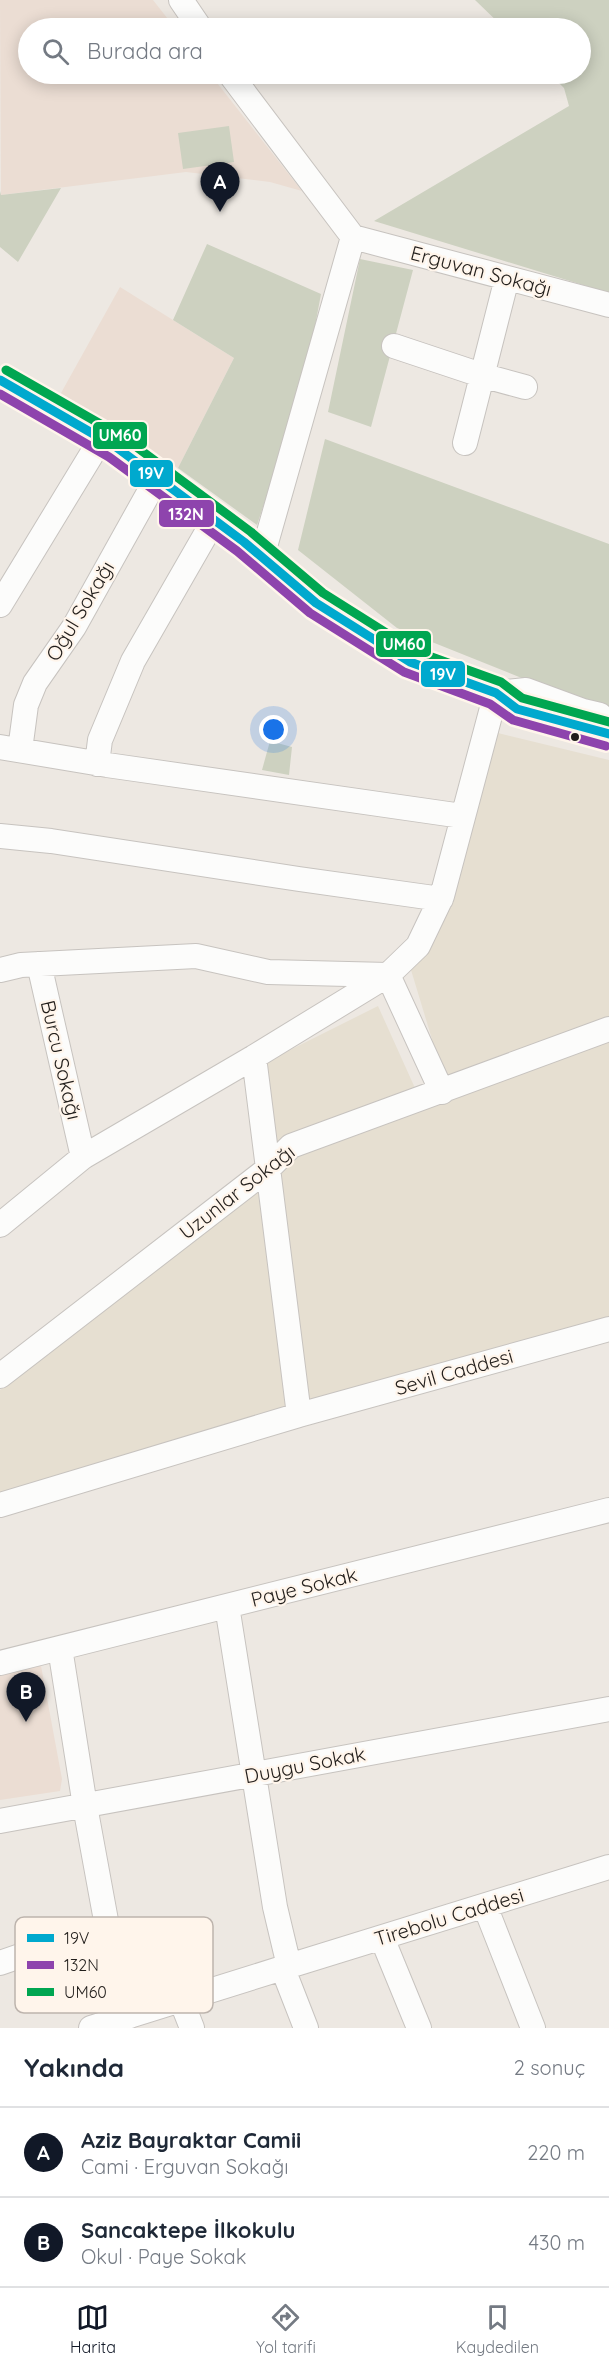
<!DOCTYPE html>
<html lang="tr">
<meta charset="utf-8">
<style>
:root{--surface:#fff;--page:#f2f2f3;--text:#1f2937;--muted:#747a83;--line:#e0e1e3;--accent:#111827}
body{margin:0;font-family:Quicksand,sans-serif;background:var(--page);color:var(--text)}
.you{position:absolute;left:274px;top:730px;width:21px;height:21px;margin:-15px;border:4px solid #fff;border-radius:50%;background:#1a73e8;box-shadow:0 0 0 9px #1a73e833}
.badge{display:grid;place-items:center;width:39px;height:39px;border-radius:50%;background:var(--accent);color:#fff;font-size:20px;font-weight:700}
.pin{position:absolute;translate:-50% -50px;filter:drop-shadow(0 2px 3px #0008)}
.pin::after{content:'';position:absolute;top:32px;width:21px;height:18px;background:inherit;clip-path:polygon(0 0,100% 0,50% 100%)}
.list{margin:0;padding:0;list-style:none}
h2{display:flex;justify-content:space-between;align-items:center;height:78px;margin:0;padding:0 24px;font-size:26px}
h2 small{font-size:20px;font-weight:400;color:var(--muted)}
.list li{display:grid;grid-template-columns:39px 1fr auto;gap:18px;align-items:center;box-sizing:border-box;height:90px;padding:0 24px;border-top:2px solid var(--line)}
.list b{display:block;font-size:22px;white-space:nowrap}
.list p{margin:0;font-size:20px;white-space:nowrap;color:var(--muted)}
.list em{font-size:20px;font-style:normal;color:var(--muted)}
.icon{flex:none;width:33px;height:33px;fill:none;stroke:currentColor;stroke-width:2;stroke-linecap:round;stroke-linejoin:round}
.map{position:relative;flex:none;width:609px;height:2028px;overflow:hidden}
.search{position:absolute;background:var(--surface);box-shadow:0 3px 15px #0003;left:18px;right:18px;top:18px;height:66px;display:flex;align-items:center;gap:15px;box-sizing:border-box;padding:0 21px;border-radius:33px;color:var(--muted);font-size:22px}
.sheet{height:258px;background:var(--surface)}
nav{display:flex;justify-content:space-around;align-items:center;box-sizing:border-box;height:84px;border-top:2px solid var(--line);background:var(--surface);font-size:16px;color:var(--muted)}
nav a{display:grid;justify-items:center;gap:3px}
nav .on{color:var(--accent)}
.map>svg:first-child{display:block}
.industrial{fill:#e6dfd1}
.education{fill:#ebddd3}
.green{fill:#cdd1c0}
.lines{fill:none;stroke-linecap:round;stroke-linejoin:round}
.minor-casing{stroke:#c7c3bf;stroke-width:26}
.minor{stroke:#fcfcfb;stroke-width:24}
.bus-1-casing{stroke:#fff5eb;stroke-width:14}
.bus-2-casing{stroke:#fff5eb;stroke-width:14}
.bus-3-casing{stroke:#fff5eb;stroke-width:14}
.bus-1{stroke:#00a9ce;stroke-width:9}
.bus-2{stroke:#8e44ad;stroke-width:9}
.bus-3{stroke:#00a651;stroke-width:9}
.bus-dot{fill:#221e1b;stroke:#fff5eb;stroke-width:2}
.labels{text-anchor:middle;stroke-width:4.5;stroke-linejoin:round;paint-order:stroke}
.street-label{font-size:20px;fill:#221e1b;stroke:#fff5eb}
.key{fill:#fff5eb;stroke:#bdb4ad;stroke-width:1.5}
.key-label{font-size:16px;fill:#221e1b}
.line-badge{stroke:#fff5eb;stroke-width:2}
.badge-label{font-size:16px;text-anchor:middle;font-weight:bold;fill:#fff}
</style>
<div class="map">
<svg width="609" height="2028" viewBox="0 0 609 2028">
<rect width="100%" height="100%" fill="#ede8e2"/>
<path class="industrial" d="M498,733L609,760V1017L445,1082L411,970L433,938Z
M378,1006L424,1108L609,1037V1322L0,1496V1390L280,1171L264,1063Z"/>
<path class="education" d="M0,0H153L175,28H28V74H210L302,191L270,182L186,172L1,195Z
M120,287L234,358L178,468L61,393Z
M39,1655L62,1779L60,1791L0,1800V1666Z"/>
<path class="green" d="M475,0H609V293L374,221L569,106L564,88L550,74H580V28H504Z
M229,126L234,162L183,169L178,133Z
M61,188L18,262L0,247V191L1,195Z
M207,244L321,294L304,385L257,525L178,468L234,358L173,320Z
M360,259L413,270L371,427L328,412Z
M325,439L609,544V709L549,689L397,628L298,550Z
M270,741L292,747L289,775L262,770Z"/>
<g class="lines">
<defs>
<path id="minor" d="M181,0L200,28
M230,74L353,237L262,557
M353,237L609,305
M394,346L481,375L525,387
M0,380L116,447L244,542L316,603L410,662L496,693L517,709L609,734
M465,443L507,278
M0,605L101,439
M496,693L526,690L583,711L600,715
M0,747L107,765L462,816
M20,750L26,705L35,683L74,627L157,478
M97,764L100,740L133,661L214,520
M0,836L51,841L299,879L441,899
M39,964L83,1157
M0,970L21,965L196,956L268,972L388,975
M254,1057L388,975
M442,1092L388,975L418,946L442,896L496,693
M0,1225L83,1157L254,1057L299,1415L0,1505
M0,1376L269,1168L291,1146L609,1029
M299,1415L609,1329
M60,1648L85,1806L107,1926L130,2016
M0,1663L609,1510
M0,1821L609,1709
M485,1906L533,2028
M382,1938L419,2028
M0,1963L107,1926
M289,1966L609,1867
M283,1969L306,2028
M181,2000L192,2028
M91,2028L289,1966L275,1907L227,1606"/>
</defs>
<use href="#minor" class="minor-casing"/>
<use href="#minor" class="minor"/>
<defs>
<path id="bus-1" d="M0,380L116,447L244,542L316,603L410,662L496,693L517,709L609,734"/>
<path id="bus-2" d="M0,394L109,457L237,551L310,613L404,672L490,704L513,720L606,746"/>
<path id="bus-3" d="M6,370L123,437L251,532L323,593L415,651L501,682L522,698L609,722"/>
</defs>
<use href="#bus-1" class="bus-1-casing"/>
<use href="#bus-2" class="bus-2-casing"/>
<use href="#bus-3" class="bus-3-casing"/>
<use href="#bus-1" class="bus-1"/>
<use href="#bus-2" class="bus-2"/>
<use href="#bus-3" class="bus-3"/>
</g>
<circle class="bus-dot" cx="575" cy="737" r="5"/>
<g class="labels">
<g class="street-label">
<text transform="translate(481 271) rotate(15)" y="7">Erguvan Sokağı</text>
<text transform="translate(80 611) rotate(-59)" y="7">Oğul Sokağı</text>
<text transform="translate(61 1060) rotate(77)" y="7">Burcu Sokağı</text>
<text transform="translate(237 1192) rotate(-38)" y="7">Uzunlar Sokağı</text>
<text transform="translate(454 1372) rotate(-16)" y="7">Sevil Caddesi</text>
<text transform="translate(304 1587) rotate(-14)" y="7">Paye Sokak</text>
<text transform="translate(305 1765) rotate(-11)" y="7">Duygu Sokak</text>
<text transform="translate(449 1917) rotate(-17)" y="7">Tirebolu Caddesi</text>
</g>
</g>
<rect x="15" y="1917" width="198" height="96" rx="9" class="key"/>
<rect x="27" y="1934" width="27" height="8" fill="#00a9ce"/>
<rect x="27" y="1961" width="27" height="8" fill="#8e44ad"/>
<rect x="27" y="1988" width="27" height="8" fill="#00a651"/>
<g class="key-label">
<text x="64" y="1944">19V</text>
<text x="64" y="1971">132N</text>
<text x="64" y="1998">UM60</text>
</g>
<g class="line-badge">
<rect x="92" y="421" width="56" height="29" rx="6" fill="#00a651"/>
<rect x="129" y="459" width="45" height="29" rx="6" fill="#00a9ce"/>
<rect x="158" y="499" width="57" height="29" rx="6" fill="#8e44ad"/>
<rect x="375" y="630" width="57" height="28" rx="6" fill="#00a651"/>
<rect x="420" y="660" width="46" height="28" rx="6" fill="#00a9ce"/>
</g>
<g class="badge-label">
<text x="120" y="441">UM60</text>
<text x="151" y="479">19V</text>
<text x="186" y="520">132N</text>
<text x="404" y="650">UM60</text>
<text x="443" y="680">19V</text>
</g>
</svg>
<div class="you"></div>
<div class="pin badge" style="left:220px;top:212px">A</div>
<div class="pin badge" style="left:26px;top:1722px">B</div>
<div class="search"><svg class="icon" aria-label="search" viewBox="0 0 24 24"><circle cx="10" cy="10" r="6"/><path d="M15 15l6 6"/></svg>Burada ara</div>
</div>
<section class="sheet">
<h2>Yakında<small>2 sonuç</small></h2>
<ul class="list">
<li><span class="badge">A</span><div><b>Aziz Bayraktar Camii</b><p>Cami · Erguvan Sokağı</p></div><em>220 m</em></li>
<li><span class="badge">B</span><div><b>Sancaktepe İlkokulu</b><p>Okul · Paye Sokak</p></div><em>430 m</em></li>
</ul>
</section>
<nav>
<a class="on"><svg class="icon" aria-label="map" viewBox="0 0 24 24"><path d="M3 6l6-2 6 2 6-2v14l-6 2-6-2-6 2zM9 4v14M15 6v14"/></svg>Harita</a>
<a><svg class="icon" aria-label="directions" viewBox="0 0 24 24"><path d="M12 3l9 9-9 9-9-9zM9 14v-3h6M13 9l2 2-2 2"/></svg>Yol tarifi</a>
<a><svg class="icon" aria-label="saved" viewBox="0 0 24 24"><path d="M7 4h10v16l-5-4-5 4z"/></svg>Kaydedilen</a>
</nav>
